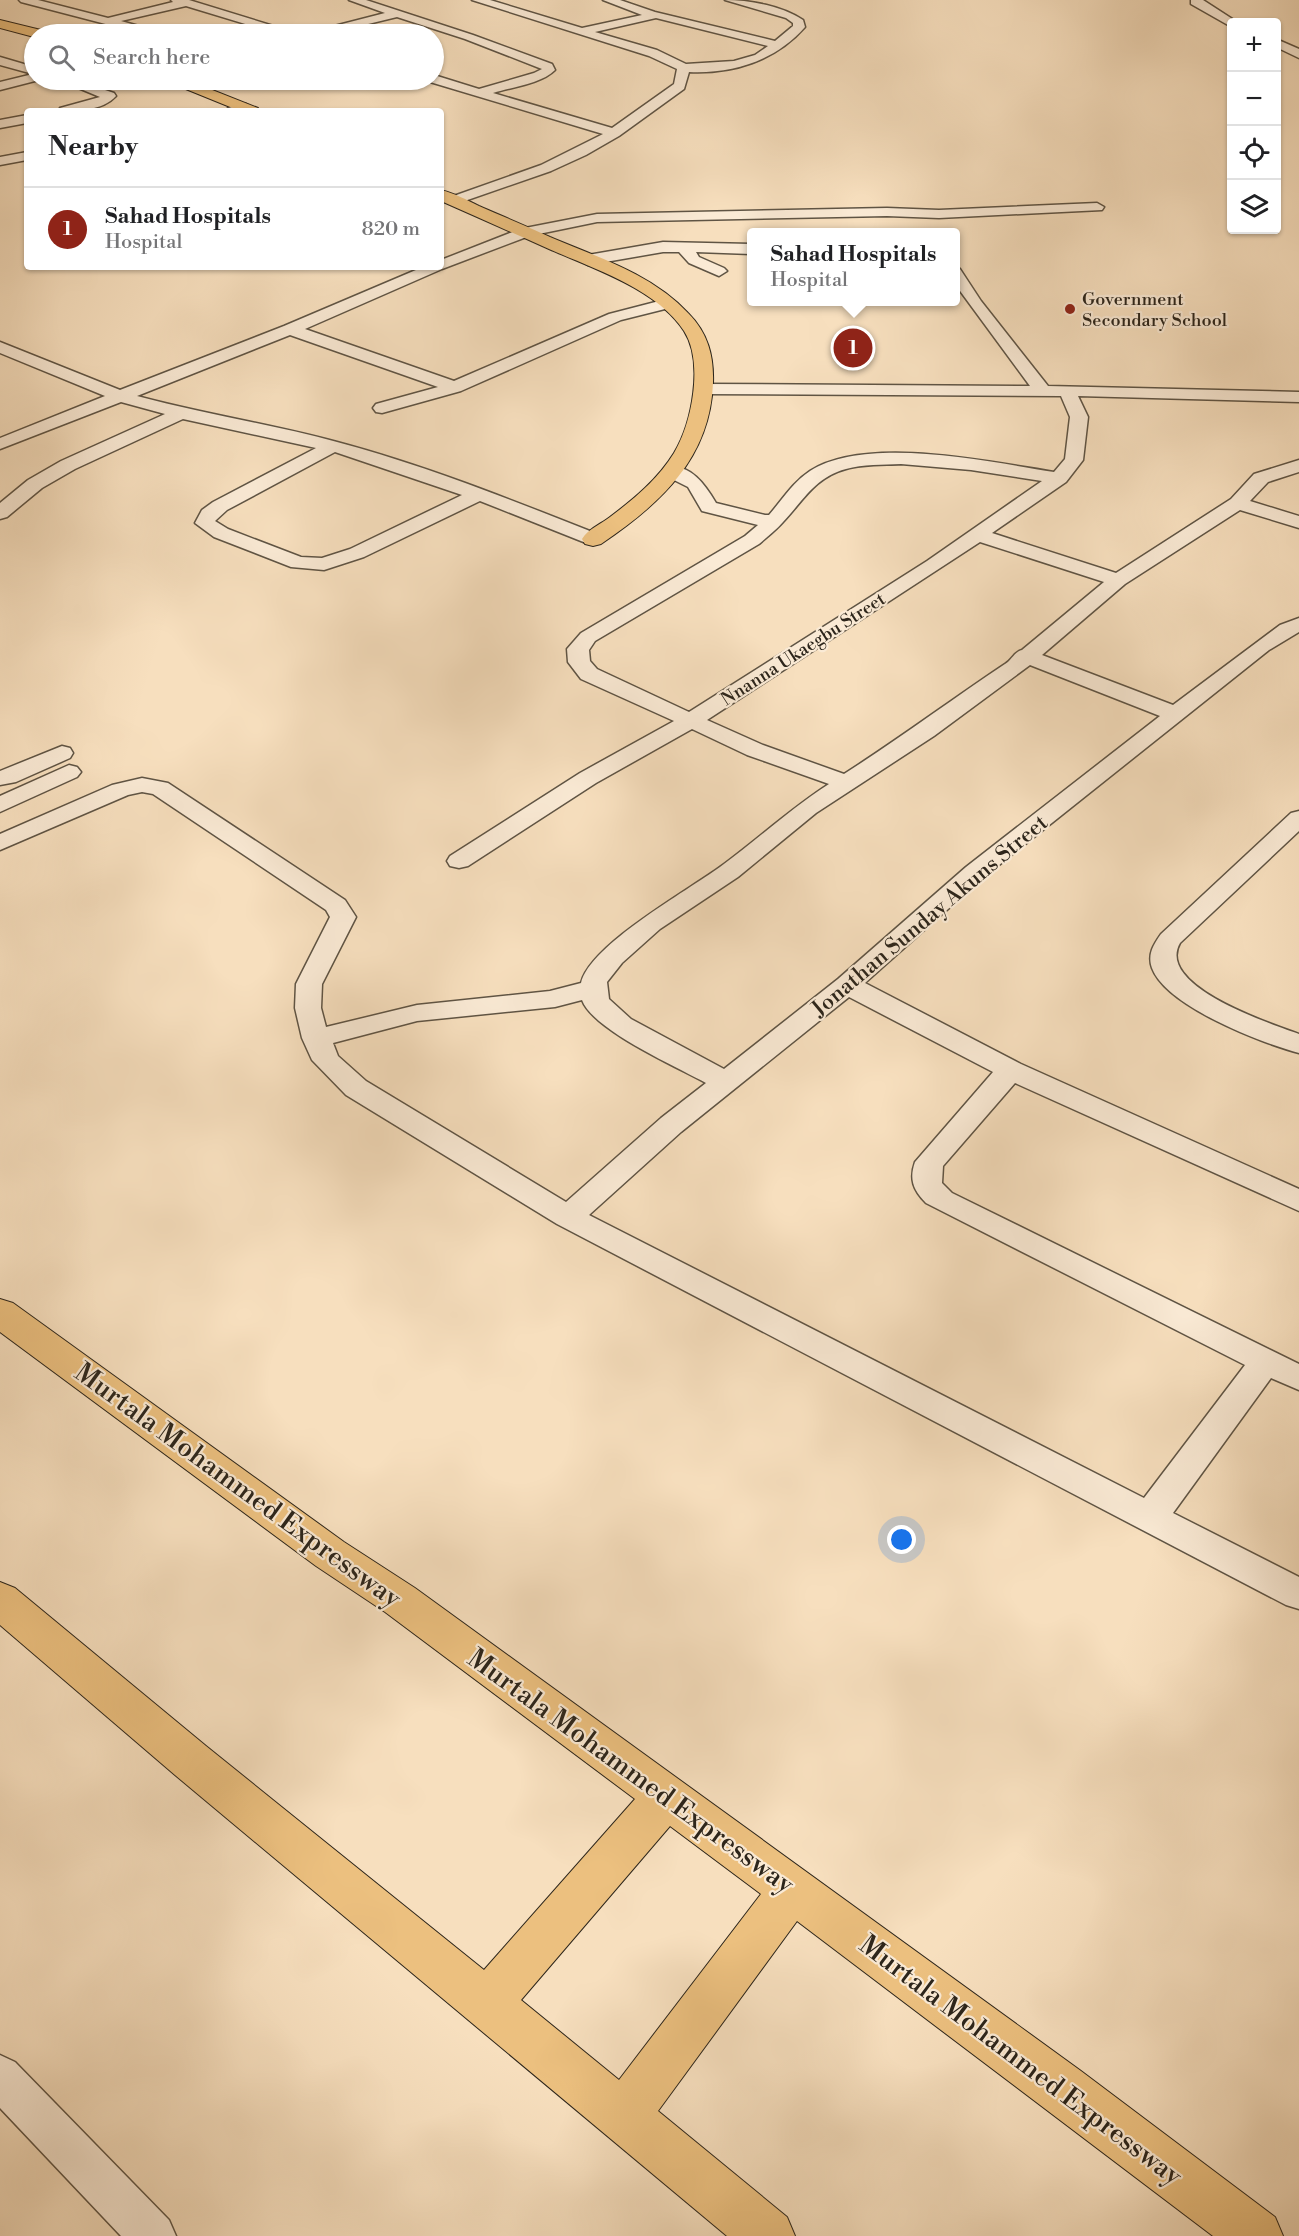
<!DOCTYPE html>
<meta charset="utf-8">
<style>
:root{--surface:#fff;--page:#f6f6f6;--text:#202124;--muted:#757577;--line:#e0e0e0;--accent:#8f2418}
body{margin:0;font-family:"Libre Bodoni",serif;background:var(--page);color:var(--text)}
.controls{position:absolute;right:18px;top:18px;display:grid;overflow:hidden;border-radius:6px;box-shadow:0 2px 4px #0004}
.controls button{width:54px;height:54px;display:grid;place-items:center;padding:0;border:0;border-bottom:2px solid var(--line);background:var(--surface);color:var(--text);font:30px sans-serif}
.you{position:absolute;left:902px;top:1540px;width:21px;height:21px;margin:-15px;border:4px solid #fff;border-radius:50%;background:#1a73e8;box-shadow:0 0 0 9px #1a73e833}
.badge{display:grid;place-items:center;width:39px;height:39px;border-radius:50%;background:var(--accent);color:#fff;font-size:20px;font-weight:700}
.pin{position:absolute;translate:-50% -50%;border:3px solid #fff;box-shadow:0 2px 6px #0006}
.popup{position:absolute;left:747px;top:228px;width:213px;height:78px;box-sizing:border-box;display:grid;place-content:center;border-radius:6px;background:var(--surface);filter:drop-shadow(0 2px 4px #0005);font-size:20px;white-space:nowrap;color:var(--muted)}
.popup b{font-size:22px;color:var(--text)}
.popup::after{content:'';position:absolute;left:50%;top:100%;margin-left:-12px;border:12px solid transparent;border-top-color:var(--surface)}
.list{margin:0;padding:0;list-style:none}
h2{display:flex;justify-content:space-between;align-items:center;height:78px;margin:0;padding:0 24px;font-size:26px}
h2 small{font-size:20px;font-weight:400;color:var(--muted)}
.list li{display:grid;grid-template-columns:39px 1fr auto;gap:18px;align-items:center;box-sizing:border-box;height:84px;padding:0 24px;border-top:2px solid var(--line)}
.list b{display:block;font-size:22px;white-space:nowrap}
.list p{margin:0;font-size:20px;white-space:nowrap;color:var(--muted)}
.list em{font-size:20px;font-style:normal;color:var(--muted)}
.icon{flex:none;width:33px;height:33px;fill:none;stroke:currentColor;stroke-width:2;stroke-linecap:round;stroke-linejoin:round}
.map{position:relative;flex:none;width:1299px;height:2236px;overflow:hidden}
.search{position:absolute;background:var(--surface);box-shadow:0 2px 4px #0004;left:24px;top:24px;width:420px;height:66px;display:flex;align-items:center;gap:15px;box-sizing:border-box;padding:0 21px;border-radius:33px;color:var(--muted);font-size:22px}
.panel{position:absolute;background:var(--surface);box-shadow:0 2px 4px #0004;left:24px;top:108px;width:420px;height:162px;border-radius:6px}
.map>svg:first-child{display:block}
.lines{fill:none;stroke-linecap:round;stroke-linejoin:round}
.minor-casing{stroke:#5f5444;stroke-width:3}
.major-casing{stroke:#2c251b;stroke-width:2}
.minor{fill:#faead5;fill-rule:evenodd}
.major{fill:#ecc07f;fill-rule:evenodd}
.poi-dot{fill:#8f2418;stroke:#faead5;stroke-width:2}
.labels{text-anchor:middle;stroke-width:4.5;stroke-linejoin:round;paint-order:stroke}
.far-poi-label{font-size:18px;fill:#2c251b;stroke:#faead5;text-anchor:start}
.far-street-label{font-size:18px;fill:#2c251b;stroke:#faead5}
.street-label{font-size:22px;fill:#2c251b;stroke:#faead5}
.near-street-label{font-size:27px;fill:#2c251b;stroke:#faead5}
</style>
<div class="map">
<svg width="1299" height="2236" viewBox="0 0 1299 2236">
<rect width="100%" height="100%" fill="#f7dfbe"/>
<filter id="stains"><feTurbulence type="fractalNoise" baseFrequency=".00333" numOctaves="4"/><feColorMatrix values="0 0 0 0 .2 0 0 0 0 .09 0 0 0 0 .02 0 0 0 .5 -.17"/></filter>
<radialGradient id="worn" r=".72"><stop offset=".6" stop-color="#630" stop-opacity="0"/><stop offset="1" stop-color="#630" stop-opacity=".3"/></radialGradient>
<g class="lines">
<defs>
<path id="minor" d="M19,0H38L108,18L173,2L171,0H189L293,32L295,34H278L186,6L121,21L160,32L162,34H144L21,2Z
M349,0H366L473,35L552,64L555,70C541,84 512,87 493,93L612,128L674,84L677,69L649,56L472,0H490L582,28L642,15L603,0H620L655,12L775,41L793,26V23L786,18L725,0C750,0 782,6 803,20L805,27C775,61 733,74 689,72L684,89L619,136L586,155L551,171L453,205L446,201L448,198L541,165L603,134L430,82L428,80H434V75L479,89L534,73L542,69L465,39L397,17L327,34H309L311,32L385,13ZM656,18L768,46L755,55L734,61L686,64L657,50L595,32Z
M1191,0H1203L1237,22H1232V26L1228,25L1191,4Z
M1276,39L1299,49V58L1276,47Z
M0,57L34,67V80H39L0,90V82L33,74L0,65Z
M59,80H75L114,93L116,96C102,111 78,111 59,111L60,108L100,97Z
M246,104L252,108L251,111H227L228,108Z
M27,115V123L0,128V120Z
M27,152V160L0,165V157Z
M1097,203L1104,207L1102,210L939,218L887,216L597,222L529,236L442,269L305,329L454,381L609,314L667,299L675,304L673,307L621,320L461,391L382,413L376,412L373,408L376,404L438,387L290,335L137,396C203,414 271,424 337,442C427,466 514,501 600,535L603,539L600,543H586L480,501L364,557L324,570L291,567L214,537L195,523L202,510L213,502L316,448L183,419L75,469L42,488L7,517L0,519V503L28,480L61,461L165,414L121,402L0,449V438L105,396L0,353V342L120,390L284,326L423,267H441V260L520,229L597,214L887,208L939,210ZM335,452L462,495L350,549L322,558L301,557L228,529L215,521L227,510Z
M663,242L751,244V254L696,252L699,257L724,268L727,271L719,276L689,263L679,252H663L588,265L580,260L588,255Z
M955,267L960,269L981,301L1048,386L1299,392V402L1078,396L1088,417L1083,460L1066,482L992,533L1116,573L1231,499L1254,474L1299,460V472L1268,482L1250,501L1299,516V528L1240,510L1125,584L1042,655L1173,705L1280,625L1299,618V632L1269,650L984,877L865,983L1021,1064L1299,1189V1211L1015,1083L943,1166L942,1183L952,1193L1299,1364V1390L1271,1378L1173,1513L1299,1577V1609L1286,1605L557,1224L346,1095L312,1060L302,1038L295,1008L296,984L330,917L326,910L153,794L142,792L128,795L0,850V834L112,785L142,778L168,783L345,900L356,917L322,984L321,1008L326,1027L417,1005L550,991L581,983C590,945 687,891 720,867C757,840 790,809 829,784L747,755L692,729L596,783L468,866L459,868L450,866L447,861L450,856L580,773L674,721L581,679L568,662L567,649L581,633L745,536L758,525L702,511L688,487L666,476L664,472L666,468C690,462 706,486 716,503L765,515H769C782,500 793,482 810,471C867,435 990,462 1054,472L1065,459L1070,417L1061,396L704,394L698,393L695,389L698,385L704,384L1030,386L955,284ZM901,464L971,470L1042,481L927,561L689,712L597,669L590,661L589,650L595,641L759,544C767,537 776,530 783,522C803,501 815,477 846,469C863,464 883,465 901,464ZM980,542L1104,582L1022,650C1014,652 1012,660 1005,664C951,700 899,739 844,774L763,745L707,720ZM1030,665L1160,716L966,867L838,979L724,1069L631,1019L609,999L607,982L622,963L660,929L738,877L816,813L934,736ZM849,997L993,1072L915,1162C909,1179 913,1190 926,1203L1245,1365L1144,1498L589,1215L681,1132ZM582,1000C593,1030 677,1067 706,1083L661,1118L566,1202L366,1081L338,1056L333,1043L417,1021L555,1007Z
M62,746L70,748L73,753L70,758L16,782L0,785V771Z
M69,765L77,767L81,772L77,777L0,812V796Z
M1299,811V831L1180,943C1155,986 1271,1024 1299,1034V1053C1261,1043 1166,1006 1152,968C1147,954 1154,944 1161,934L1291,813Z
M0,2055L15,2062L169,2220L176,2236H121L0,2108Z"/>
<path id="major" d="M0,20L45,31L47,34H34V37L0,28Z
M169,80H187L258,108L260,111H240L171,83Z
M441,190C454,193 467,200 479,206C502,216 526,226 550,237C597,257 652,274 688,313C708,333 714,356 713,383C710,459 660,504 601,544L593,546L585,544L582,539C588,529 601,524 610,517C634,499 658,479 674,453C692,423 704,362 684,331C657,289 592,268 549,249C513,233 477,217 441,201Z
M0,1299L13,1303L344,1542L415,1588L1081,2071L1275,2217L1283,2236H1213L797,1921L658,2111L787,2217L795,2236H727L175,1775L0,1625V1582L15,1588L206,1746L484,1970L635,1799L385,1612L316,1566L0,1332ZM670,1826L761,1894L619,2080L521,2000Z"/>
</defs>
<use href="#minor" class="minor-casing"/>
<use href="#major" class="major-casing"/>
<use href="#minor" class="minor"/>
<use href="#major" class="major"/>
</g>
<circle class="poi-dot" cx="1070" cy="309" r="6"/>
<g class="labels">
<g class="far-poi-label">
<text x="1082" y="305">Government<tspan x="1082" dy="21">Secondary School</tspan></text>
</g>
<g class="far-street-label">
<text transform="translate(803 649) rotate(-33)" y="6">Nnanna Ukaegbu Street</text>
</g>
<g class="street-label">
<text transform="translate(929 915) rotate(-40)" y="8">Jonathan Sunday Akuns Street</text>
</g>
<g class="near-street-label">
<text transform="translate(238 1485) rotate(36)" y="9">Murtala Mohammed Expressway</text>
<text transform="translate(631 1771) rotate(36)" y="9">Murtala Mohammed Expressway</text>
<text transform="translate(1021 2060) rotate(37)" y="9">Murtala Mohammed Expressway</text>
</g>
</g>
<rect width="100%" height="100%" filter="url(#stains)"/>
<rect width="100%" height="100%" fill="url(#worn)"/>
</svg>
<div class="controls">
<button>+</button>
<button>−</button>
<button><svg class="icon" aria-label="locate" viewBox="0 0 24 24"><circle cx="12" cy="12" r="6"/><path d="M12 2v4M12 18v4M2 12h4M18 12h4"/></svg></button>
<button><svg class="icon" aria-label="layers" viewBox="0 0 24 24"><path d="M12 4l9 5-9 5-9-5zM3 14l9 5 9-5"/></svg></button>
</div>
<div class="you"></div>
<div class="pin badge" style="left:853px;top:348px">1</div>
<div class="popup"><b>Sahad Hospitals</b>Hospital</div>
<div class="search"><svg class="icon" aria-label="search" viewBox="0 0 24 24"><circle cx="10" cy="10" r="6"/><path d="M15 15l6 6"/></svg>Search here</div>
<section class="panel">
<h2>Nearby<small></small></h2>
<ul class="list">
<li><span class="badge">1</span><div><b>Sahad Hospitals</b><p>Hospital</p></div><em>820 m</em></li>
</ul>
</section>
</div>
